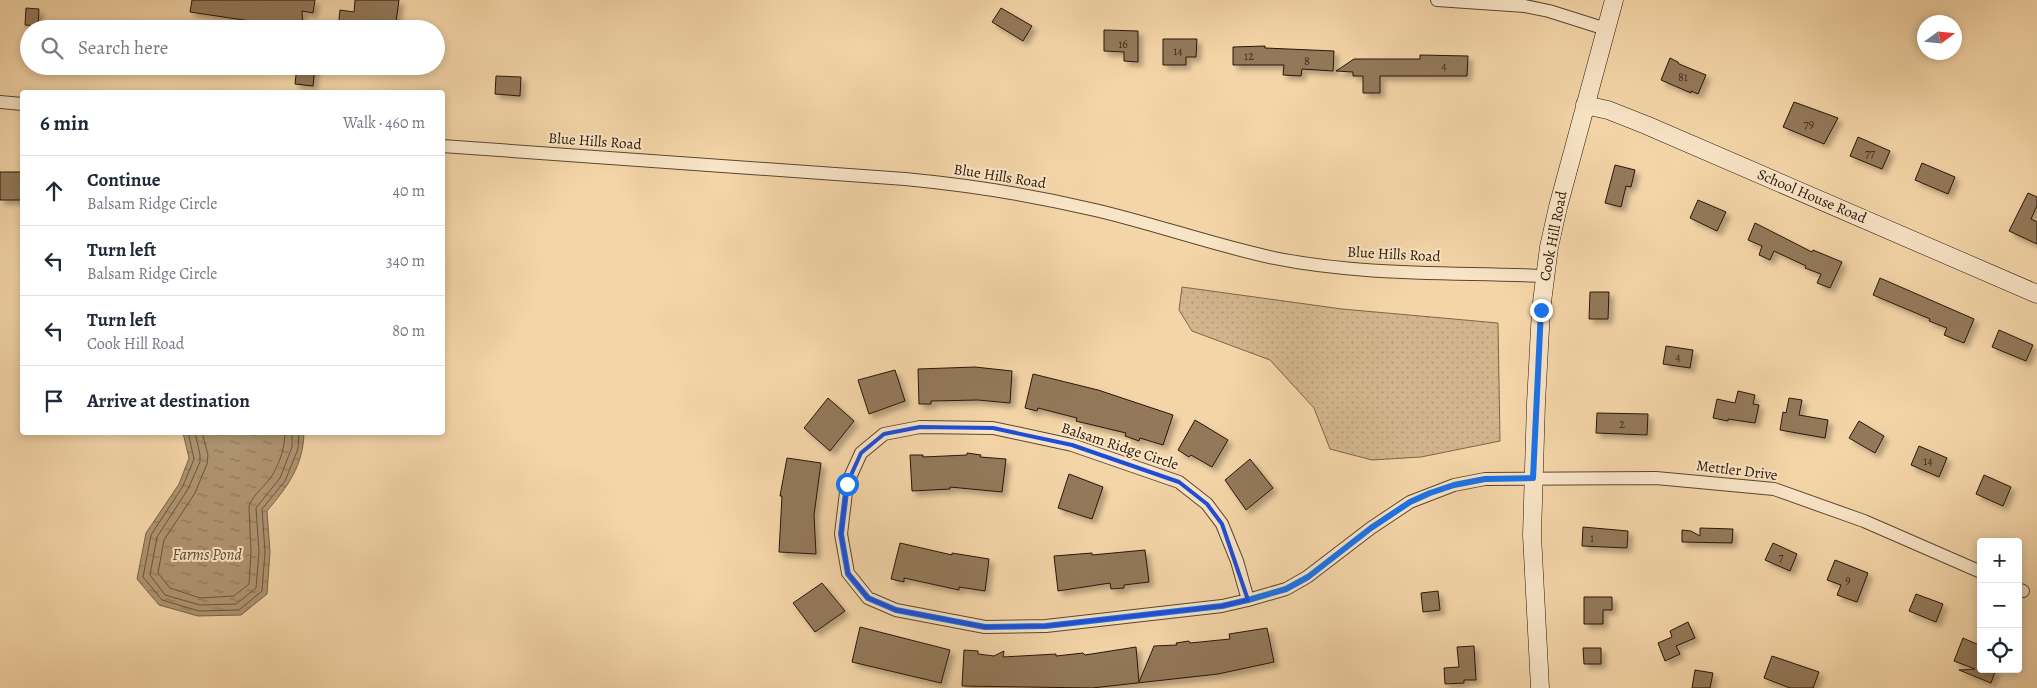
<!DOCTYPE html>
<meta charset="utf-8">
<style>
:root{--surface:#fff;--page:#f6f6f7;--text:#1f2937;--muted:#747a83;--line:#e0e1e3}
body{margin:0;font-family:Alegreya,serif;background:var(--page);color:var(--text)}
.controls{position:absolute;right:15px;bottom:15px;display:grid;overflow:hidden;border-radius:5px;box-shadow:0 2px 8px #0003}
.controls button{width:45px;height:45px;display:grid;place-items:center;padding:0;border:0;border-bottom:1px solid var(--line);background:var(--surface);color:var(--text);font:25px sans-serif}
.compass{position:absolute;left:1917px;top:15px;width:45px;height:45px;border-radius:50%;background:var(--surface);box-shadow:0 2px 8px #0003;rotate:75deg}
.stop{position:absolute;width:15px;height:15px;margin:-11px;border:4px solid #1a73e8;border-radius:50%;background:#fff}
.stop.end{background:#1a73e8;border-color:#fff;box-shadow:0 1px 5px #0008}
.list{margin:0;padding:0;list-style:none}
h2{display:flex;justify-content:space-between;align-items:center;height:65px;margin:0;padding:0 20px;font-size:21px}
h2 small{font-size:16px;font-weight:400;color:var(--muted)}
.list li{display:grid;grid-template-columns:32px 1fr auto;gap:15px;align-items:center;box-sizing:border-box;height:70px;padding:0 20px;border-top:1px solid var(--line)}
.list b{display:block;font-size:19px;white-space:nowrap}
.list p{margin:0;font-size:16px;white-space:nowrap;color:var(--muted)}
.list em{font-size:16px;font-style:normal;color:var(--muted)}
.icon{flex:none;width:28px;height:28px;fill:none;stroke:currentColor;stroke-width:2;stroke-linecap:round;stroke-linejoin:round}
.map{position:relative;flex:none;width:2037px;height:688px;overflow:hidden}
.search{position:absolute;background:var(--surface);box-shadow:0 2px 8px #0003;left:20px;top:20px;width:425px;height:55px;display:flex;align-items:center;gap:12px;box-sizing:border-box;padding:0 18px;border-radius:28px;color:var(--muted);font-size:19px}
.panel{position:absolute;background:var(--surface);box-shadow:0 2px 8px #0003;left:20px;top:90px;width:425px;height:345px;border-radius:5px}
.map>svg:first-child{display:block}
.grass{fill:url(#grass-dots);stroke:#7e6649}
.water{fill:url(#water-ripples);stroke:#7a6246}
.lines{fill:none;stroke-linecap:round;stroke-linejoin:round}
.shore{stroke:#6c553c;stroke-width:1}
.building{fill:#93795a;stroke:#2a1606;filter:url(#shadow)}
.street-casing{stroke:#5c462e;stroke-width:14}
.secondary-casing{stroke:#2a1606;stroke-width:19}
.street{stroke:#f8e4c6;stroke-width:12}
.secondary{stroke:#f8e4c6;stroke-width:18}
.route{stroke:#1a73e8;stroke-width:6}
.marked{fill:none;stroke:#1d4ed8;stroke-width:4;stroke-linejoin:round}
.labels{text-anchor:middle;stroke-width:4;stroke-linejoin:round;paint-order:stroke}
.number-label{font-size:12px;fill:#442f1b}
.street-label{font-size:15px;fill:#2a1606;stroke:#f8e4c6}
.water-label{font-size:16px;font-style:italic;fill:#5f4831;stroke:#f8e4c6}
</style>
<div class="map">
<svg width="2037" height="688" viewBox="0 0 2037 688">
<defs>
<pattern id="grass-dots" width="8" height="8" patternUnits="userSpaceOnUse" patternTransform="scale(1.25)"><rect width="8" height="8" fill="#d2b58c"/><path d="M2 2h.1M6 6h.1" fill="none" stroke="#b49b77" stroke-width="1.8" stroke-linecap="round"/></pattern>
<pattern id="water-ripples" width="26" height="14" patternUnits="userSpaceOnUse" patternTransform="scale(1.25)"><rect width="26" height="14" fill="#af9471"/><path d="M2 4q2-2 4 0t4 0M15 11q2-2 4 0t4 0" fill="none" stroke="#8f785b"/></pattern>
<filter id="shadow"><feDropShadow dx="4.5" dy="4.5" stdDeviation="2.5" flood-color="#0004"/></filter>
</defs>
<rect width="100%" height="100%" fill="#f4d5a8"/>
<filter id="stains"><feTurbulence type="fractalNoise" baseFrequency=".004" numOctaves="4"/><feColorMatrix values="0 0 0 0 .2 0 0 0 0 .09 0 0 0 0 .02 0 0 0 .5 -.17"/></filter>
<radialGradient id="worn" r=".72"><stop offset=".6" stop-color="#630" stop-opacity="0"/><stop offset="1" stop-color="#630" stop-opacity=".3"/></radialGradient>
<path class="grass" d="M1182,287L1342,309L1498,323L1500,441L1421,457L1372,460L1330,449L1314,408L1270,360L1192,331L1179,310Z"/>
<path class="water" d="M183,433H304C303,466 288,486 267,511L270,552L267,594L241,615L198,616L159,605L137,579L146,533L179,484L189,458Z"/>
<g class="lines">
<path class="shore" d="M188,432L194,459L183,486L151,535L143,577L162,600L199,611L239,610L262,591L265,552L262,509L285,481L298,449L299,432
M195,432L200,455V462L188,489L157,537L150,575L165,595L200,605L236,604L256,588L259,552L256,508L280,478L292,447V432
M202,432L208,455L207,464L195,493L164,540L158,573L170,588L200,598L234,596L249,584L251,552L249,506C254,493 266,486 273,474C280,462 285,447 285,432"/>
</g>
<path class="building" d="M192,0H315L313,13L302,11L303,29H277V25L190,12Z
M355,0H399L395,29H338L340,10L354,12Z
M26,8L39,9L38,26L25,25Z
M1001,8L1032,26L1023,41L992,22Z
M1104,30L1138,31V62L1124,61V52L1104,51Z
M1163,39H1197L1196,57H1186V65H1163Z
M1265,46V48L1334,51L1333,71L1302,69L1301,76L1283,75L1284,65H1233V47Z
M1420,55L1468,56L1467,76H1380V93H1363V76H1353V72L1336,71L1354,59H1420Z
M1670,58L1678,62L1679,64L1706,75L1698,94L1691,91V93L1661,80Z
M297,66H315L313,86L295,84Z
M496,76L521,77L520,96L495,94Z
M1794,102L1838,118L1824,144L1783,127Z
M1858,137L1890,151L1882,169L1850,156Z
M1922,163L1955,177L1948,194L1915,180Z
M1615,165L1635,170L1631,187L1626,186L1621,207L1605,203Z
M0,172H22V200H0Z
M2028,193L2037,197V206L2031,219L2037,222V244L2009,231Z
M1698,200L1726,212L1717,231L1690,218Z
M1755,223L1812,252L1813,250L1842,262L1830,288L1817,283L1821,274L1805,268L1806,266L1774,251L1770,260L1759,255L1762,246L1748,240Z
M1880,278L1974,319L1964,343L1944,335L1947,328L1929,321L1930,319L1873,295Z
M1590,292H1609L1608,319H1589Z
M1999,330L2033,345L2026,361L1992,347Z
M1666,346L1693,350L1690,368L1663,364Z
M975,367L1012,371L1010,403L978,400L931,401V404H919L918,369Z
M895,370L905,401L869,414L858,380Z
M1033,374L1098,390L1173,415L1163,445L1140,438L1139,441L1125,436L1126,433L1076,421L1077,418L1038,408L1037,411L1025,408Z
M1738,391L1755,395L1753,404L1759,405L1755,423L1728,419V421L1713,418L1717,399L1735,403Z
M828,398L854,421L830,451L804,428Z
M1789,398L1802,400L1799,415L1828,420L1825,438L1780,430L1783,412L1786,413Z
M1597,413L1648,414L1647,435L1596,433Z
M1195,420L1228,440L1212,467L1191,455L1189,457L1178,450Z
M1859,421L1884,436L1875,453L1849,438Z
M1919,446L1947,458L1939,477L1911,465Z
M967,453L981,455L980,457L1006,459L1002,492L950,487V489L912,491L910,455H923V457L967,455Z
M787,458L821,463L814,515L816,554L779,552L782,496H780Z
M1250,459L1273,488L1246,510L1225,480Z
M1069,474L1103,487L1092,519L1058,508Z
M1984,475L2011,487L2003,506L1976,494Z
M1583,527L1628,531L1627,548L1582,546Z
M1700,528L1733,529L1732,543L1682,542V530L1691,531L1700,536Z
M900,543L952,555V553L989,559L985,591L959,587V590L904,578V582L891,579Z
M1773,543L1797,554L1790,571L1765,560Z
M1145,550L1149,582L1124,585V588L1111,589L1110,583L1058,591L1054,556L1092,553V555Z
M1835,560L1868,573L1857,602L1837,595L1841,585L1827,580Z
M822,583L845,611L815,632L793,603Z
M1438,591L1440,610L1423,612L1421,593Z
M1916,594L1943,604L1936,622L1909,611Z
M1584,597H1612V610H1603V624H1584Z
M1688,622L1695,638L1676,646L1680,654L1665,661L1658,643L1672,637L1670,631Z
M860,627L950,650L941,683L852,662Z
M1267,628L1274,662L1218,674L1092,688L962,686L964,650L978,651V654L994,656L1004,651L1003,657L1056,654V656L1083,653L1085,655L1136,647L1139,682L1154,646L1177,645L1176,643L1189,641L1190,643L1230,639L1229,634Z
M1963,638L1981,646V669H1996L1991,683L1959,670L1975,669L1954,661Z
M1474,646L1476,680H1464V683L1445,684L1444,668L1459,667L1457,647Z
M1583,648H1601V664H1584Z
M1772,656L1819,672L1813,688H1790L1764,678Z
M1695,670L1713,673L1710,688H1692Z"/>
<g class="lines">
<defs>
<path id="street" d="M1437,0L1525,6L1549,11L1606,29
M0,102L22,104
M442,146L905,179C968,185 1032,195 1095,210C1155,224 1213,245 1274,258C1362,276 1455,272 1545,276
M920,427L993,428L1072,445L1179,482L1207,504L1222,524L1237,561L1248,600L1222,606L1046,626L985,627L896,610L868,598L848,573L841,534L847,484L861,453L884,434Z
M2018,589L2023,591
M1248,600L1286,589L1307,577L1371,528L1410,502L1454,485L1485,479L1656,478L1774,489L1864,521L1981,572"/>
<path id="secondary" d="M1585,105L1608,110L1646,125L2037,294
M1540,688L1532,535L1536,403L1541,310L1549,247L1558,207L1614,0"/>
</defs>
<use href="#street" class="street-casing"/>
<use href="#secondary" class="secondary-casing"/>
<use href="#street" class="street"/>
<use href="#secondary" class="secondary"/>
</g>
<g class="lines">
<path class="route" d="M847,484L841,534L848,574L868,598L896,610L985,627L1046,626L1222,606L1248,600L1286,589L1308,577L1371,528L1410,502L1430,493L1454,485L1485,479L1533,478L1541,310"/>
</g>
<path class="marked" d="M920,427L993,428L1072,445L1179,482L1207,504L1222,524L1248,600L1222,606L1046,626L985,627L896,610L868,598L848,573L841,534L847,484L861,453L884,434Z"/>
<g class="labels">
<g class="number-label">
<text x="1123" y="48">16</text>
<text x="1178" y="55">14</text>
<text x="1249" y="60">12</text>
<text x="1307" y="65">8</text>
<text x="1444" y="70">4</text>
<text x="1683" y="81">81</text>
<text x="1809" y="128">79</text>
<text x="1870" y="157">77</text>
<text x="1678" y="361">4</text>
<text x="1622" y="428">2</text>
<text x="1928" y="465">14</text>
<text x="1592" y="542">1</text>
<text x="1781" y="561">7</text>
<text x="1848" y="584">9</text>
</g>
<g class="street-label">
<text transform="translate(595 141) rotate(4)" y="5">Blue Hills Road</text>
<text transform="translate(1000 176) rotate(9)" y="5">Blue Hills Road</text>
<text transform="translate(1812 196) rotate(23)" y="5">School House Road</text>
<text transform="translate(1553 236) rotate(-79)" y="5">Cook Hill Road</text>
<text transform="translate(1394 254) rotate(3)" y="5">Blue Hills Road</text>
<text transform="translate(1120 446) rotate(18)" y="5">Balsam Ridge Circle</text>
<text transform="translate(1737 470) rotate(7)" y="5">Mettler Drive</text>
</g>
<g class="water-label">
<text x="207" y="560">Farms Pond</text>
</g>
</g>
<rect width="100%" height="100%" filter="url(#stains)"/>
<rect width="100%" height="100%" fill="url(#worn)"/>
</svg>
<div class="controls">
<button>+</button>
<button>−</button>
<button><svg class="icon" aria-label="locate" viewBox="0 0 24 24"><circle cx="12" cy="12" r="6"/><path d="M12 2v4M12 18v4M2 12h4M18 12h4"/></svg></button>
</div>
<svg class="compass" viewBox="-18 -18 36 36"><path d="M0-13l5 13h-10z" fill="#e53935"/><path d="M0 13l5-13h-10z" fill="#747a83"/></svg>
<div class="stop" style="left:847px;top:484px"></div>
<div class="stop end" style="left:1541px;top:310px"></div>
<div class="search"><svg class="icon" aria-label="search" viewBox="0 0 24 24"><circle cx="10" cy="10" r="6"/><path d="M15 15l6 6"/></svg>Search here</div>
<section class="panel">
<h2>6 min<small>Walk · 460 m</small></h2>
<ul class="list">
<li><svg class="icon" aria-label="ahead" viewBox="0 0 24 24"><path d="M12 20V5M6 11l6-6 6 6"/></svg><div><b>Continue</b><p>Balsam Ridge Circle</p></div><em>40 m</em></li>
<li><svg class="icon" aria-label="left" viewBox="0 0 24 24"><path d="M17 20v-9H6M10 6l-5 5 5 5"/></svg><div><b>Turn left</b><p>Balsam Ridge Circle</p></div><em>340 m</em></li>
<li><svg class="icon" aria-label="left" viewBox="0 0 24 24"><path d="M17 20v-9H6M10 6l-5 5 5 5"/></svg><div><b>Turn left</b><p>Cook Hill Road</p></div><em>80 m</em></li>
<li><svg class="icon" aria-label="arrive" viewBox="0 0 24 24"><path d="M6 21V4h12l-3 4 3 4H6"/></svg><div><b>Arrive at destination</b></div></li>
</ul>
</section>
</div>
